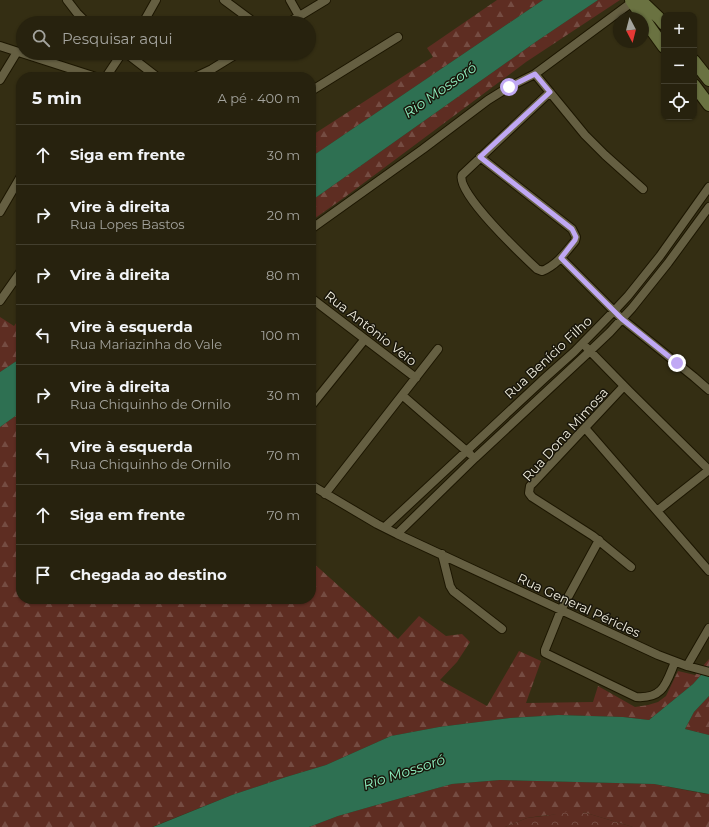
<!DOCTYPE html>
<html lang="pt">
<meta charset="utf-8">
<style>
:root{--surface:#27220e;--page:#2f2a17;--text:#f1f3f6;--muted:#a4a49e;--line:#433f2e}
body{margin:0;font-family:Montserrat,sans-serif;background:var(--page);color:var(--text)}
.controls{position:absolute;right:12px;top:12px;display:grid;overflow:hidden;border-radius:8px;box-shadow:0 1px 3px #0004}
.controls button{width:36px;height:36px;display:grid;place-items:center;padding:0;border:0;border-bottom:1px solid var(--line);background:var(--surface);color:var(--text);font:20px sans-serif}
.compass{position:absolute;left:613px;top:12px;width:36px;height:36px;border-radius:50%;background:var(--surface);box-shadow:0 1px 3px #0004;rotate:173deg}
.stop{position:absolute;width:12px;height:12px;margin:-9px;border:3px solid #c0a8f4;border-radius:50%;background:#fff}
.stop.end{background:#c0a8f4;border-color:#fff;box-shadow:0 1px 4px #0008}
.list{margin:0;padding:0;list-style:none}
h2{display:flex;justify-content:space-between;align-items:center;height:52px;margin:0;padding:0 16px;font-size:17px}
h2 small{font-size:13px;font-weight:400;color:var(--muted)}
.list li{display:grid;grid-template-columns:26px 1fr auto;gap:12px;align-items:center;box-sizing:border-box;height:60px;padding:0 16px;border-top:1px solid var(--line)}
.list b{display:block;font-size:15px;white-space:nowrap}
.list p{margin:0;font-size:13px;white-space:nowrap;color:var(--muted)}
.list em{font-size:13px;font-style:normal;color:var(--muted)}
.icon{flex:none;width:22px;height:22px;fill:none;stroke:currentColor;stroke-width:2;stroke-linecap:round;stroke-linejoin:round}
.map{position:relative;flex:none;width:709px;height:827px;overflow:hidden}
.search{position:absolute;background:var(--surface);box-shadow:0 1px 3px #0004;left:16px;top:16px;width:300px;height:44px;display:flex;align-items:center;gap:10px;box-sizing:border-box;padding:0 14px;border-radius:22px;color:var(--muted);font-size:15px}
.panel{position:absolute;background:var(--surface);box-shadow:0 1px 3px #0004;left:16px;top:72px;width:300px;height:532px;border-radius:16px}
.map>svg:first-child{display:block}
.forest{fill:url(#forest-firs)}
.park{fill:url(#park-crowns)}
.water{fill:#2e7052}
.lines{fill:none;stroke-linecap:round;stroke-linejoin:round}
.street-casing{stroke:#1c1600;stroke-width:10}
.secondary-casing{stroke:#1c1600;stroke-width:14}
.street{stroke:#655f42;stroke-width:8}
.secondary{stroke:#6a7241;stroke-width:12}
.route{stroke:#c0a8f4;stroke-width:5}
.labels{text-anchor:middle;stroke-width:3;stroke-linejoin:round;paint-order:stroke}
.street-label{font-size:13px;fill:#f0eddd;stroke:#19160b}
.water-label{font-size:14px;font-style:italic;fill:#8eefbf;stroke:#19160b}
</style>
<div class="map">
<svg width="709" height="827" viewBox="0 0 709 827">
<defs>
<pattern id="forest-firs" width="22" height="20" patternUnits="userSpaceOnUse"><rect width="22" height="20" fill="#5e2d22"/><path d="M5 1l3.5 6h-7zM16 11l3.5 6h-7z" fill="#754c42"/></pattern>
<pattern id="park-crowns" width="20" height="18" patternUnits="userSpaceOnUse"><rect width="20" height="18" fill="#5e2d22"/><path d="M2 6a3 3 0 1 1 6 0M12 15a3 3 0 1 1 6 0" fill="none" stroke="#754c42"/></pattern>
</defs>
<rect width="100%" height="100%" fill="#342e13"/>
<path class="forest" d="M497,0H543L311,157V136L433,57L427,48Z
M598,0H620L526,62L345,197L311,221V201L537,41Z
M21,316V358L0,372V317L14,326Z
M21,412V599H311V561L398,639L419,616L446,636L462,634L470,642L457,662L440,680L487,706L519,651L541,661L526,703L593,702L598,686L635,707L648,705L658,702L666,696L678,671L695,675L709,659V666L693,684L649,720L623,717L558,715L510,718L439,727L391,736L326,765L286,777L232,795L152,827H0V427Z
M709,696V735L685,729L694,712Z
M500,780L654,784L706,794H709V827H633L583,812L540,816L527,818L505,827H309L338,816L387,802L452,784Z"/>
<path class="park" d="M571,811L583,812L633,827H505L527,818L551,815Z"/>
<path class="water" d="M543,0H598L537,41L311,201V157Z
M21,358V412L0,427V372Z
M709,666V696L694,712L685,729L709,735V794L654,784L500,780L452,784L387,802L338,816L309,827H153L232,795L286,777L326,765L391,736L439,727L510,718L558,715L623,717L649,720L693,684Z"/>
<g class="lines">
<defs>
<path id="street" d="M67,0L77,13L87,23
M224,0L255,23
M290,0L299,16
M143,23L156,0
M288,23L326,0
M0,46L96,77
M126,53L157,77
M535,74L585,135L605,155L643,189
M106,77L122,53
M195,77L212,69L238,53
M0,80L17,52
M311,91L398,37
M480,157L572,229L576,237L575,241C566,252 557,265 542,271L537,269C523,256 455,192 462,175L550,92
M0,212L21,176
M311,229L423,149L488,100L509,87L535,74L635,0
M561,258L622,319L694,377L709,390
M311,298L416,378
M0,301L21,271
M587,348L629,391L709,470
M624,386L533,483L530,486L529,493L532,497L593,536L631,567
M402,395L470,454
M311,406L365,339
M585,428L709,571
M311,485L377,524L397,534L658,655L687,666L709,672
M325,494L438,349
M657,511L709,470
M385,527L546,377L574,352L614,311L628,296L660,256L709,187
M397,534L475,458L590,351L610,332L632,308L668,263L709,207
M599,540L561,610L545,650V653L636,697C664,699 666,683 675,662
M442,554L450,586L453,591L502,629
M687,666L709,628"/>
<path id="secondary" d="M631,0L651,29L664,47
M640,0L660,19L664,24
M694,61L709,80
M694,85L709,105"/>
</defs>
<use href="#street" class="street-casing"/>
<use href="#secondary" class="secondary-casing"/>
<use href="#street" class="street"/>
<use href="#secondary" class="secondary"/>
</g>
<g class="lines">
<path class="route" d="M509,87L535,74L550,92L480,157L572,229L576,237L575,240L561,258L622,319L677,363"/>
</g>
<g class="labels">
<g class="street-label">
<text transform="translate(371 328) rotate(38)" y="5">Rua Antônio Veio</text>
<text transform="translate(548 357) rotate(-43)" y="5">Rua Benício Filho</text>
<text transform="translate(565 434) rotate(-48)" y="5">Rua Dona Mimosa</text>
<text transform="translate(579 605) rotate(25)" y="5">Rua General Péricles</text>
</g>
<g class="water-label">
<text transform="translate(440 90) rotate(-35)" y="5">Rio Mossoró</text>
<text transform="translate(404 772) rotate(-18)" y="5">Rio Mossoró</text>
</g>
</g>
</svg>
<div class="controls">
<button>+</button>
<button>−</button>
<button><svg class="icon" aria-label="locate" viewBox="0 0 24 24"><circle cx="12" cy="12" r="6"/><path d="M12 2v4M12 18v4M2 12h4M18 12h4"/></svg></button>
</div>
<svg class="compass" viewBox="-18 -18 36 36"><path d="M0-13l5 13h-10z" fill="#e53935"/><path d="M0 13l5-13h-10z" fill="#a4a49e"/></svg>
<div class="stop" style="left:509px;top:87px"></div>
<div class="stop end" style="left:677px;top:363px"></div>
<div class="search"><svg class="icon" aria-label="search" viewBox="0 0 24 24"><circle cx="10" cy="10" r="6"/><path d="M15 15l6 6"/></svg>Pesquisar aqui</div>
<section class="panel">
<h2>5 min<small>A pé · 400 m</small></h2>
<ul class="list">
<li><svg class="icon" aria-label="ahead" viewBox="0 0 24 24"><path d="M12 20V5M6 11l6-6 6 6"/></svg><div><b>Siga em frente</b></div><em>30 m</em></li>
<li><svg class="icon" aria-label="right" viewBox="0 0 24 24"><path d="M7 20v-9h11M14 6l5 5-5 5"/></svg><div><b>Vire à direita</b><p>Rua Lopes Bastos</p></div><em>20 m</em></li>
<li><svg class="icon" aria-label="right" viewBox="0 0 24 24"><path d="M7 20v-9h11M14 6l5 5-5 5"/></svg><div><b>Vire à direita</b></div><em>80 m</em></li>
<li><svg class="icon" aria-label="left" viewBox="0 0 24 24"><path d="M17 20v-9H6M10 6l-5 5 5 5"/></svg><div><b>Vire à esquerda</b><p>Rua Mariazinha do Vale</p></div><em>100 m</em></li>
<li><svg class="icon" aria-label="right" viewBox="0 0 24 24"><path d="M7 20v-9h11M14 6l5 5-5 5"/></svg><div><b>Vire à direita</b><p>Rua Chiquinho de Ornilo</p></div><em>30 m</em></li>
<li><svg class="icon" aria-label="left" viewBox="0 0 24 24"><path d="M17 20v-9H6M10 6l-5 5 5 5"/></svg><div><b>Vire à esquerda</b><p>Rua Chiquinho de Ornilo</p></div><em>70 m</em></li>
<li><svg class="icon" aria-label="ahead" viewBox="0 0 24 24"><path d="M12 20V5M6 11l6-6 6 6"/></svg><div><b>Siga em frente</b></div><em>70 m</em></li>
<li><svg class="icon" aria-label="arrive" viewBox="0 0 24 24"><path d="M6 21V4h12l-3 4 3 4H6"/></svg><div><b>Chegada ao destino</b></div></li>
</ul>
</section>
</div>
